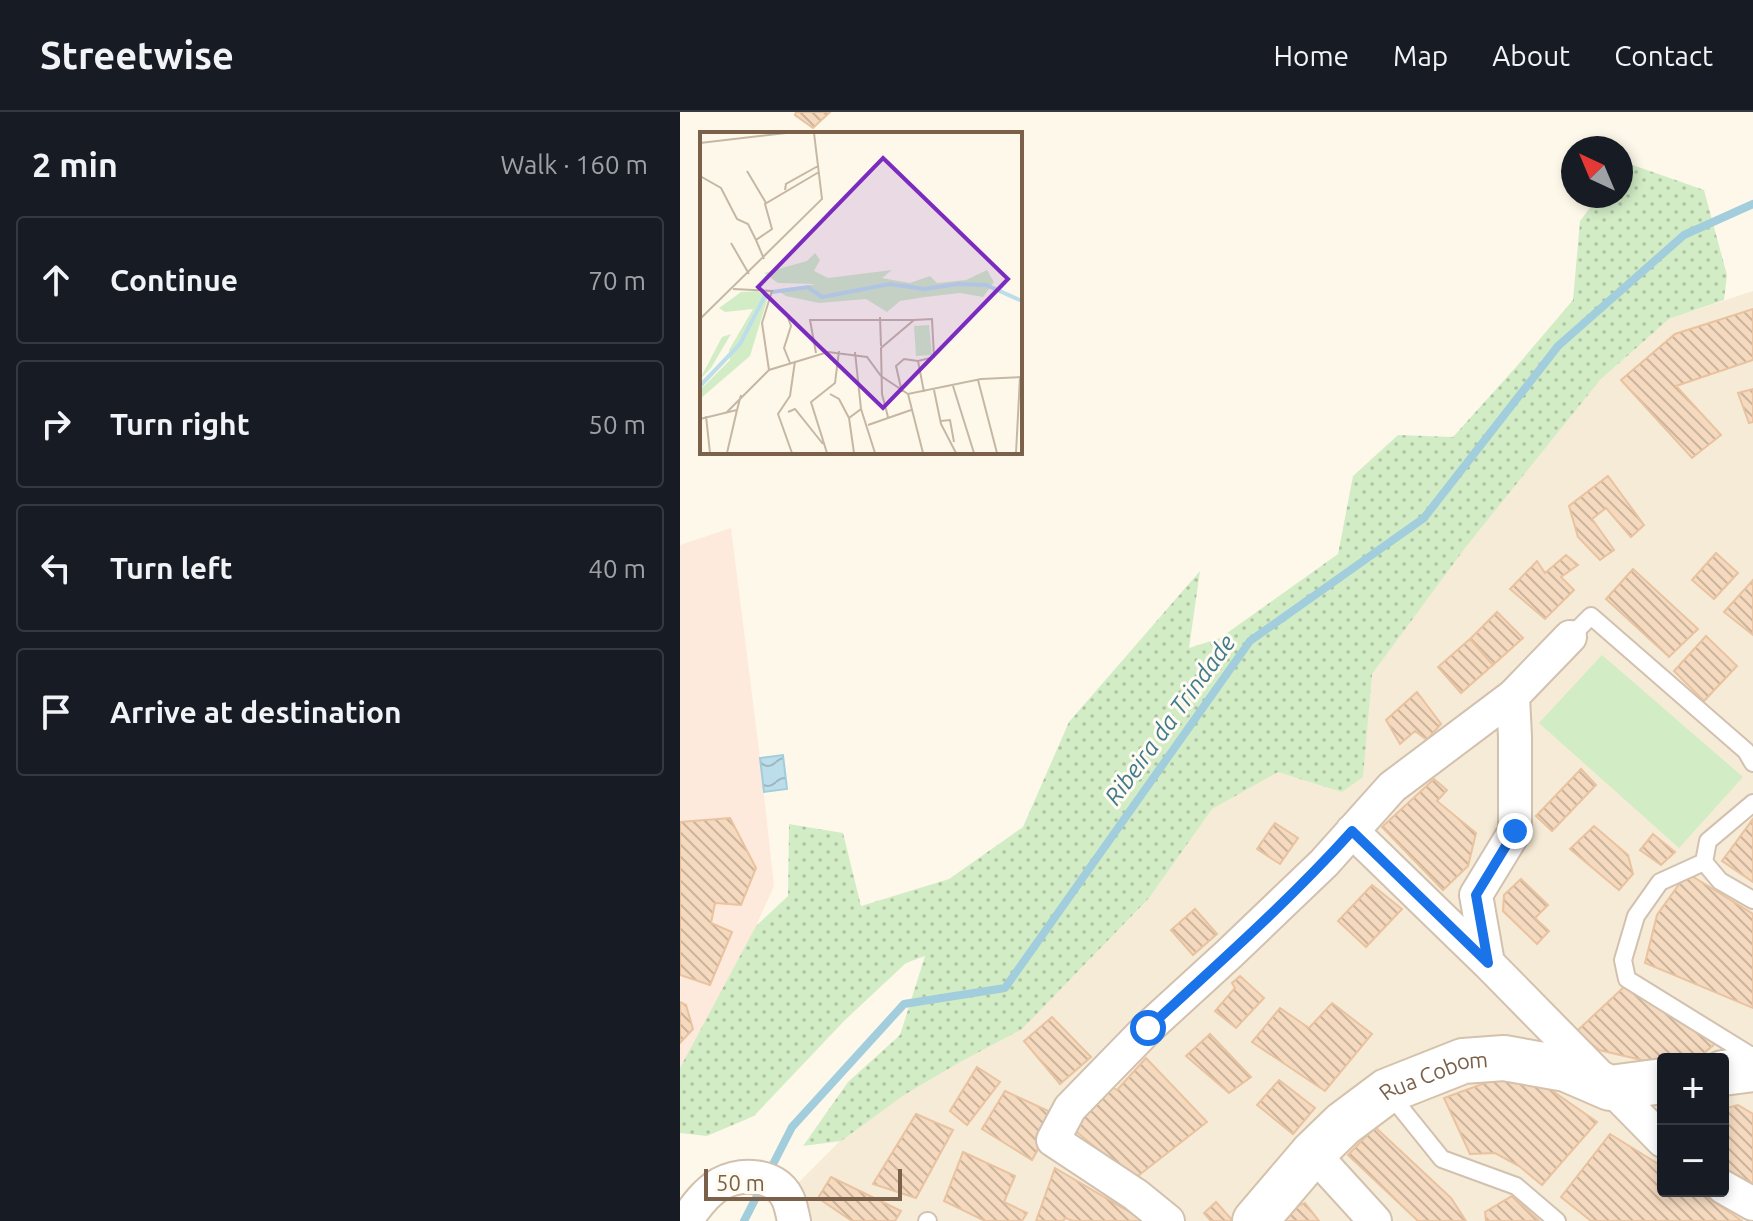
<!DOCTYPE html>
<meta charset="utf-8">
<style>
:root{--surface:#171b24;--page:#242831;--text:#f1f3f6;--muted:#9ea1a6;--line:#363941}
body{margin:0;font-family:Ubuntu,sans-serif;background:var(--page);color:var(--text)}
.controls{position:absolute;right:24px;bottom:24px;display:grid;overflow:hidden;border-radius:8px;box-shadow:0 4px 12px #0003}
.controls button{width:72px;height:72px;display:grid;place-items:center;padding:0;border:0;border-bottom:2px solid var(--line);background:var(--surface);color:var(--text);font:40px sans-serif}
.compass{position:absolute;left:881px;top:24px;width:72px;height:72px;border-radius:50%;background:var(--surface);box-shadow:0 4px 12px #0003;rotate:316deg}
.scale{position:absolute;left:24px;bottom:20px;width:198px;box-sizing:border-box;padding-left:8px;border:4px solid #7b614a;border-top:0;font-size:22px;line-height:28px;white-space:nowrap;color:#7b614a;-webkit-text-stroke:6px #fffbf1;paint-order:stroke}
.stop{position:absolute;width:24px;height:24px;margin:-18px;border:6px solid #1a73e8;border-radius:50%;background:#fff}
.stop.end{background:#1a73e8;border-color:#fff;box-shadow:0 2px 8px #0008}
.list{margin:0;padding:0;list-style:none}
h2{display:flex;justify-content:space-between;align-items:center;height:104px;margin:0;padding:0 32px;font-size:34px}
h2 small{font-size:26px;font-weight:400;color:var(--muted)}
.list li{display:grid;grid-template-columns:52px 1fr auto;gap:24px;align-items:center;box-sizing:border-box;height:128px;margin:0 16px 16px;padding:0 16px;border:2px solid var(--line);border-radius:8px}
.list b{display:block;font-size:30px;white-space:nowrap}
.list em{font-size:26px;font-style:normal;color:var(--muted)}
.icon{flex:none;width:44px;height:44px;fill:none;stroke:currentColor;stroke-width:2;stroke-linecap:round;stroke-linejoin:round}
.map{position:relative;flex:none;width:1073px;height:1109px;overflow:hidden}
header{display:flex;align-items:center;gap:48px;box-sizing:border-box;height:112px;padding:0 40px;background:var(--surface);border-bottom:2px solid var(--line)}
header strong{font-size:38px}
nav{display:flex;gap:44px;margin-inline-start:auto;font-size:28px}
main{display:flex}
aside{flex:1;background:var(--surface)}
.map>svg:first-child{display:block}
.residential{fill:#f6ebd7;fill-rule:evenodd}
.commercial{fill:#feeadd}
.grass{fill:url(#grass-dots)}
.green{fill:#d2edc6}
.water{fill:url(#water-waves);stroke:#a1cddc;stroke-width:2}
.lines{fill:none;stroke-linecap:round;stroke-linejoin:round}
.stream{stroke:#a1cddc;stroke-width:8}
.building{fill:url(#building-back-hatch);stroke:#e9c29f;stroke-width:2}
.lane-casing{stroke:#d2c1ae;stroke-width:20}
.street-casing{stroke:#d2c1ae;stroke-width:36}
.secondary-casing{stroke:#d5c2ab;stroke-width:48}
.lane{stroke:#fff;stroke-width:16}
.street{stroke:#fff;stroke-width:32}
.secondary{stroke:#fff;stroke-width:44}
.route{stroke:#1a73e8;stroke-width:10}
.labels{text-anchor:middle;stroke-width:6;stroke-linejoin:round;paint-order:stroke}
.street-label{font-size:22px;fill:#7b614a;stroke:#fffbf1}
.water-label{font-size:24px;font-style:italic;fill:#417b90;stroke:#fffbf1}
.inset-river{fill:none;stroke:#bcdeea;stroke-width:4}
.inset-road{fill:none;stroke:#c6b7a5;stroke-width:2}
.view{fill:#7b2cbf;fill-opacity:0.15;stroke:#7b2cbf;stroke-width:4}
.inset-edge{fill:none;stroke:#7b614a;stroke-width:4}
</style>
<header>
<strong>Streetwise</strong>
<nav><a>Home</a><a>Map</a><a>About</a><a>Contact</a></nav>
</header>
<main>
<aside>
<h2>2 min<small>Walk · 160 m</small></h2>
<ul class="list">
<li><svg class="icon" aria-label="ahead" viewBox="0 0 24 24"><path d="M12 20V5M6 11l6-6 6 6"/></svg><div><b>Continue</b></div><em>70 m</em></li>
<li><svg class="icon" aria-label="right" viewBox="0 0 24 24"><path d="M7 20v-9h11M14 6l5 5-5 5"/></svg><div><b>Turn right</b></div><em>50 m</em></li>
<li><svg class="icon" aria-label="left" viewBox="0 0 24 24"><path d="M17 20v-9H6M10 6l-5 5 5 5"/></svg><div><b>Turn left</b></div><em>40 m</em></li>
<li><svg class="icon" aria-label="arrive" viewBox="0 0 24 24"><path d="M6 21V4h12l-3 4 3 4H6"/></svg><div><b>Arrive at destination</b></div></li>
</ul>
</aside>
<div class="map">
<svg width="1073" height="1109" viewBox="0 0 1073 1109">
<defs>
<pattern id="grass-dots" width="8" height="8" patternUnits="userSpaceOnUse" patternTransform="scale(2)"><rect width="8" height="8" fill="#d2edc6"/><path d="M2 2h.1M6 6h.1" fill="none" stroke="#afc3a3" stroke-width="1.8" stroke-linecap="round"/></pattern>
<pattern id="water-waves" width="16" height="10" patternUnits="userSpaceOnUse" patternTransform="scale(2)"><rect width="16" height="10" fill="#bcdeea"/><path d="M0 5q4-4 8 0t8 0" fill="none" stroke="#9eb7c0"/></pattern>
<pattern id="building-back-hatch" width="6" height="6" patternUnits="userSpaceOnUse" patternTransform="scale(2)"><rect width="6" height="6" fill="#f5dabf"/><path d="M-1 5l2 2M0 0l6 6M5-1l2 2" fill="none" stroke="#cbb49d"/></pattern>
</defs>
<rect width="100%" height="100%" fill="#fef8ea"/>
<path class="residential" d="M1073,179V1109H114L106,1083L920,268L989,207ZM983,947H1043V1079H983Z"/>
<path class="commercial" d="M51,416L80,646L94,774L4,975L0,979V433Z"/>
<path class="grass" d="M944,50L1024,78L1047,163L1044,188L989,207L920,268L785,436L692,562L683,665L662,680L598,660L532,697L469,786L342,917L280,950L224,983L161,1029L123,1034L168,970L220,923L245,844L226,851L165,908L74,1004L27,1024L0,1021V956L76,814L108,784L109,712L163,721L181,794L269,767L343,715L389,610L520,459L509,536L540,526L658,442L673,364L718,323L773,325L836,255L893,188L900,109L919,84H941V54Z"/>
<path class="green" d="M922,543L1063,665L999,736L859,611Z"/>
<path class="water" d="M103,643L107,677L84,680L80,646Z"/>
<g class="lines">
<path class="stream" d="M89,1060L112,1015L224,892L325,876L570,529L744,406L878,234L1004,123L1073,92
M64,1109L83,1072"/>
</g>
<path class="building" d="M116,0H150L133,16L115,3Z
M1073,197V248L996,274L1041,323L1012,346L941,268L995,222Z
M1073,277V310L1069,311L1058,281Z
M928,364L964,413L951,425L926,396L912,407L934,438L920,448L898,425L889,394Z
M1036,441L1058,461L1034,487L1012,468Z
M886,443L898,453L881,465L894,478L865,507L830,477L857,449L865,461Z
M953,457L1018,517L989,545L926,487Z
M1073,468V523L1044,500Z
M817,500L843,526L813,553L790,527Z
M1026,524L1057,554L1024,589L994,559Z
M790,527L813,553L781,581L758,555Z
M737,580L761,612L747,628L735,619L720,632L706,608Z
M901,657L916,673L872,719L856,704Z
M754,667L767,678L757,689L796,721L788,754L763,778L702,715Z
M50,706L76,756L61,793L35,791L31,811L52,820L30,873L0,863V710Z
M1073,707V770L1042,749Z
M595,711L618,726L600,752L577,737Z
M914,714L948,743L953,762L939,778L890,737Z
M973,722L995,740L981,753L960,738Z
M1007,761L1073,802V896L965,851L977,803Z
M841,767L868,793L855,806L869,819L857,832L823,799L824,783Z
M692,773L722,797L686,835L658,809Z
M515,797L537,822L513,843L491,818Z
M560,864L584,886L556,916L535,899L555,876L552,871Z
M946,873L1037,930L1017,947H983V953L919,938L897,919Z
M0,890L6,893L13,917L0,931Z
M652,891L692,922L645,979L572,930L600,896L629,916Z
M372,905L411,945L380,972L344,929Z
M530,922L571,965L549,981L506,944Z
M466,946L527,1010L454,1067L393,1017L430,974L437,978Z
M297,955L320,970L287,1013L270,999Z
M851,964L917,1010L862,1073L839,1054L815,1041L790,1042L764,986L813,968Z
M599,968L635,996L613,1022L577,993Z
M325,979L377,1003L352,1048L302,1017Z
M1058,993L1073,1002V1072L1043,1055V997Z
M236,1002L273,1018L236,1086L193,1072Z
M695,1015L771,1086L786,1109H738L668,1043Z
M930,1022L983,1055V1079H1019L1062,1109H911L881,1085Z
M283,1040L335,1064L324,1090L347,1101L342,1109H305L264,1089Z
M375,1056L465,1109H393L385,1106L383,1109H356Z
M151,1065L221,1099L215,1109H172L138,1086Z
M832,1084L859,1109H806L805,1100Z
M536,1090L553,1109H531L524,1101Z
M625,1091L639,1109H599L617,1094Z"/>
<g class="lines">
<defs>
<path id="lane" d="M890,525L911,504L1066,639L1073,651
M1073,691L1028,729L1024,750L1040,769L1073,788
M1024,750L980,770L956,804L943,848L947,867L1073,945
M708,980L762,1047L836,1074L877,1109
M247,1109H248"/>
<path id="street" d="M890,525L833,584L835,625V719L796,783L808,851L983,1029
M672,719L808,851
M633,1041L695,1109
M1043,1075L1073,1092
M6,1109C15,1095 25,1081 40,1072C61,1061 95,1061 107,1085C111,1092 112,1101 114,1109
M488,1109L456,1083L373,1028L390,996L468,916L550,841L644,751L712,675L833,584"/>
<g id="secondary">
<path d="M1043,961L1073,957"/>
<path id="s1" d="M575,1109L633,1041L663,1012L707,979L783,949L824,946L886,957L930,976L983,969"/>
</g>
</defs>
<use href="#lane" class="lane-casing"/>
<use href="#street" class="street-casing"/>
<use href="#secondary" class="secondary-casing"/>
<use href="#lane" class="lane"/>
<use href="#street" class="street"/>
<use href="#secondary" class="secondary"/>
</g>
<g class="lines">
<path class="route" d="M468,916C538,852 609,789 672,719L808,851L796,783L835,719"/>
</g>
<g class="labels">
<g class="street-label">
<text dy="8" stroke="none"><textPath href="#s1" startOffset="236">Rua Cobom</textPath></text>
</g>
<g class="water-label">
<text transform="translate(490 608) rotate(-54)" y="8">Ribeira da Trindade</text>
</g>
</g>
<g transform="translate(20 20)">
<rect width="322" height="322" fill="#fef8ea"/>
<path d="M115,121L120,128L114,139L128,146L192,138L182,146L210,151L230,144L237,151L266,148L287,138L294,150L283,165L260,161L225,165L200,169L187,180L166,167L119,171L86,164L80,160L115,152L78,151L64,141L107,129ZM57,159L68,165L50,224L0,267V258L30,228L29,218L53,177L25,180L19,176L41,160ZM31,202L11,236L0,247L22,205Z" fill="#d2edc6"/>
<path d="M229,193L232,223L216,224L214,194Z" fill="#d2edc6"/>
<path class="inset-river" d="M72,160L108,155L122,165L190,152L224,157L259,152L286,153L322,169M0,254L40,212L66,162"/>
<path class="inset-road" d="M0,11L86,1M47,39L66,71M0,44L21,56L37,87L48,92L56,108M85,58L86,52L118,34M31,111L49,142M64,127L56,108L72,97L65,72L119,40M33,157L72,159L62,191L69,238M87,183L91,194L84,216L90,231M180,185L181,214M0,187L122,67L114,1M116,221L110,188H214M278,248L297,321M253,254L274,321M234,258L241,292L256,321M202,260L196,234L204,227L218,229M130,262L139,267L149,286M208,262L223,321M161,277L175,321M88,280L95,277L123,312M26,281L69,238L128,220L167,225L181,244L208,262L281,247L322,245M6,284L10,321M188,285L182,262L181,216L214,188L232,187L234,225L218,229L224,260M0,287L37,278L41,263M241,289L250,288L254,310M168,293L211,278M27,321L37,278M92,321L78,282L90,264L95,229M127,321L111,270L135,251L139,219M154,321L149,286L161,277L155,220M316,321L320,245"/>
<path class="view" d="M183,26L308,147L183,276L58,155Z"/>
<rect width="322" height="322" class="inset-edge"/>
</g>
</svg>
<div class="controls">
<button>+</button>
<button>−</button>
</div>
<svg class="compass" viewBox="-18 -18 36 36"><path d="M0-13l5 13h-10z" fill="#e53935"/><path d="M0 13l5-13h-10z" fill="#9ea1a6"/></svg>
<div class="scale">50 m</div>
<div class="stop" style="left:468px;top:916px"></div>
<div class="stop end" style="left:835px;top:719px"></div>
</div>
</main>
